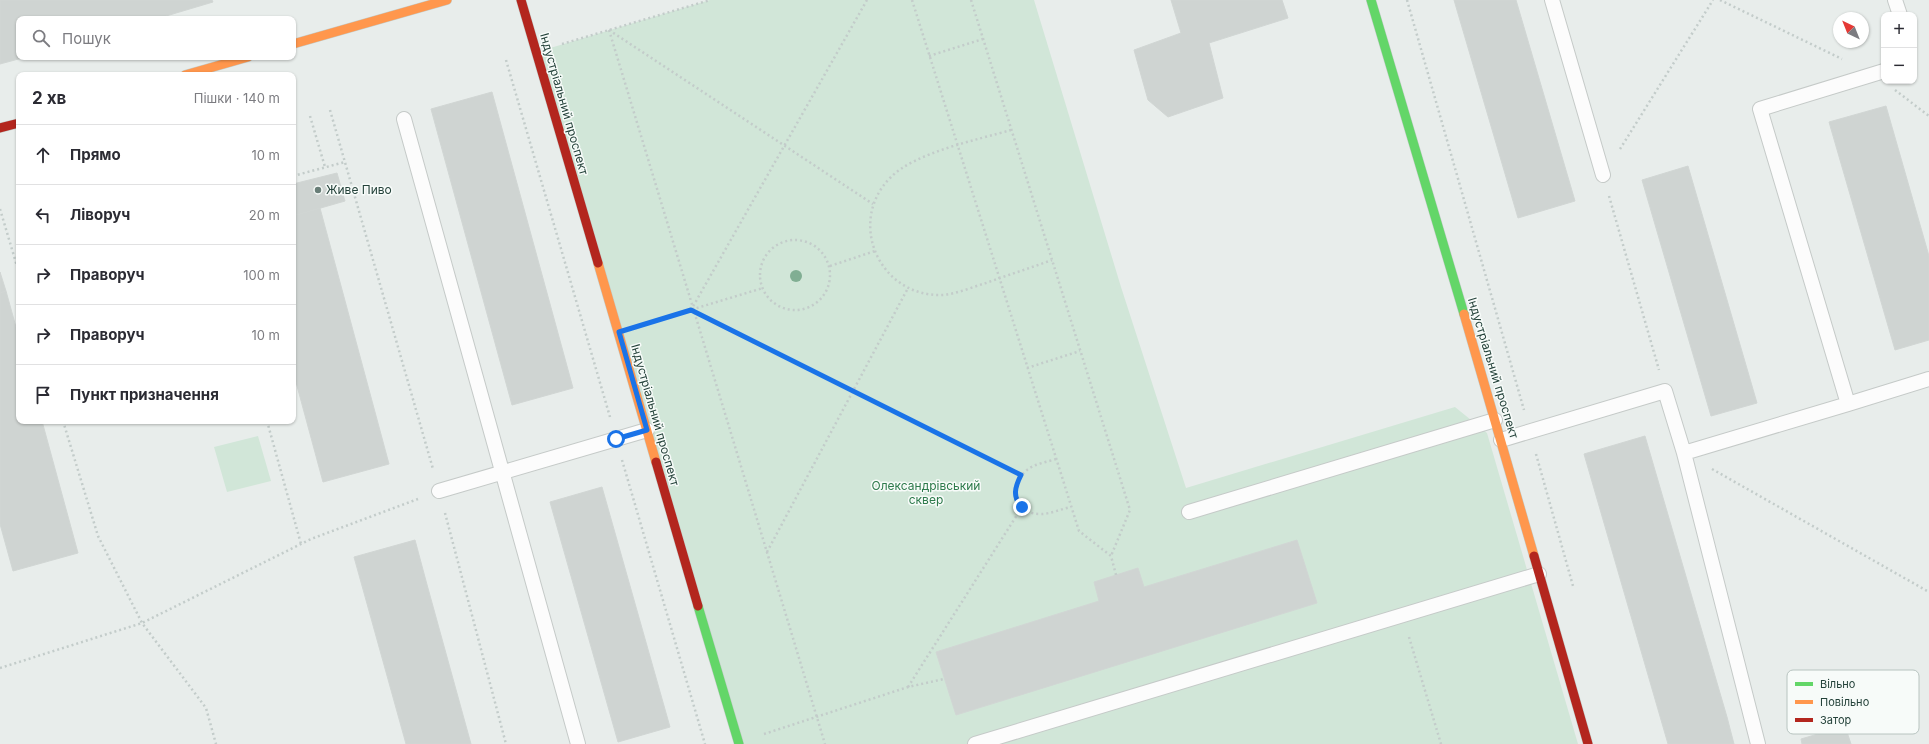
<!DOCTYPE html>
<html lang="uk">
<meta charset="utf-8">
<style>
:root{--surface:#fff;--page:#f7f7f7;--text:#2b2b33;--muted:#7c7c81;--line:#e1e1e2}
body{margin:0;font-family:Inter,sans-serif;background:var(--page);color:var(--text)}
.controls{position:absolute;right:12px;top:12px;display:grid;overflow:hidden;border-radius:8px;box-shadow:0 1px 3px #0004}
.controls button{width:36px;height:36px;display:grid;place-items:center;padding:0;border:0;border-bottom:1px solid var(--line);background:var(--surface);color:var(--text);font:20px sans-serif}
.compass{position:absolute;left:1833px;top:12px;width:36px;height:36px;border-radius:50%;background:var(--surface);box-shadow:0 1px 3px #0004;rotate:317deg}
.stop{position:absolute;width:12px;height:12px;margin:-9px;border:3px solid #1a73e8;border-radius:50%;background:#fff}
.stop.end{background:#1a73e8;border-color:#fff;box-shadow:0 1px 4px #0008}
.list{margin:0;padding:0;list-style:none}
h2{display:flex;justify-content:space-between;align-items:center;height:52px;margin:0;padding:0 16px;font-size:17px}
h2 small{font-size:13px;font-weight:400;color:var(--muted)}
.list li{display:grid;grid-template-columns:26px 1fr auto;gap:12px;align-items:center;box-sizing:border-box;height:60px;padding:0 16px;border-top:1px solid var(--line)}
.list b{display:block;font-size:15px;white-space:nowrap}
.list em{font-size:13px;font-style:normal;color:var(--muted)}
.icon{flex:none;width:22px;height:22px;fill:none;stroke:currentColor;stroke-width:2;stroke-linecap:round;stroke-linejoin:round}
.map{position:relative;flex:none;width:1929px;height:744px;overflow:hidden}
.search{position:absolute;background:var(--surface);box-shadow:0 1px 3px #0004;left:16px;top:16px;width:280px;height:44px;display:flex;align-items:center;gap:10px;box-sizing:border-box;padding:0 14px;border-radius:8px;color:var(--muted);font-size:15px}
.panel{position:absolute;background:var(--surface);box-shadow:0 1px 3px #0004;left:16px;top:72px;width:280px;height:352px;border-radius:8px}
.map>svg:first-child{display:block}
.green{fill:#d1e6d8}
.building{fill:#cfd4d2;stroke:#d1d6d4}
.lines{fill:none;stroke-linecap:round;stroke-linejoin:round}
.lane-casing{stroke:#c5cac8;stroke-width:16}
.fast-casing{stroke:#c3cbc8;stroke-width:10}
.slow-casing{stroke:#c3cbc8;stroke-width:10}
.jam-casing{stroke:#c3cbc8;stroke-width:10}
.path{stroke:#c3ccca;stroke-width:2.5;stroke-dasharray:2 3;stroke-linecap:butt}
.lane{stroke:#fcfcfc;stroke-width:14}
.fast{stroke:#63d668;stroke-width:9}
.slow{stroke:#ff974d;stroke-width:9}
.jam{stroke:#b3261e;stroke-width:9}
.tree{fill:#81ae93}
.route{stroke:#1a73e8;stroke-width:5}
.poi-dot{fill:#697e78;stroke:#f7fbf9;stroke-width:1.5}
.labels{text-anchor:middle;stroke-width:3;stroke-linejoin:round;paint-order:stroke}
.street-label{font-size:12px;fill:#24423a;stroke:#f7fbf9}
.poi-label{font-size:12px;fill:#24423a;stroke:#f7fbf9;text-anchor:start}
.park-label{font-size:12px;fill:#2d7a4b;stroke:#f7fbf9}
.key{fill:#f7fbf9;stroke:#b8c4c0;stroke-width:1}
.key-label{font-size:11px;fill:#24423a}
</style>
<div class="map">
<svg width="1929" height="744" viewBox="0 0 1929 744">
<rect width="100%" height="100%" fill="#e8edeb"/>
<path class="green" d="M710,0H1034L1121,287L1186,488L1455,407L1487,433L1578,744H739L537,52Z
M258,436L271,481L227,492L214,447Z"/>
<path class="building" d="M0,0H212L213,2L156,19H19V57H26L0,64Z
M1171,0H1282L1288,18L1209,43L1223,98L1168,117L1148,100L1134,50L1181,33Z
M1454,0H1516L1575,201L1518,218Z
M492,92L573,388L512,405L431,109Z
M1886,106L1929,256V340L1895,350L1829,122Z
M1688,166L1757,403L1711,416L1642,180Z
M337,173L345,201L293,216V184Z
M320,208L389,464L323,482L293,371V216Z
M0,272L6,291L0,293Z
M6,291L19,338V421H42L78,553L13,571L0,524V293Z
M1645,436L1727,717L1734,744H1668L1584,454Z
M602,487L670,727L618,742L550,502Z
M415,540L426,581L471,744H406L354,557Z
M1297,540L1317,603L956,715L936,652L1099,601L1094,582L1138,568L1144,587Z
M1845,726L1851,744H1802L1801,739Z"/>
<g class="lines">
<defs>
<path id="lane" d="M1552,0L1603,175
M1895,0L1900,15
M1884,71L1760,109L1848,404L1929,379
M404,119L578,744
M1501,440L1665,391L1684,453L1848,404
M1684,453L1758,744
M439,491L647,430
M1189,512L1495,420
M975,744L1539,574"/>
<path id="fast" d="M1371,0L1464,314
M698,606L739,744"/>
<path id="slow" d="M293,44L447,0
M185,75L248,57
M598,263L656,462
M1464,314L1534,556"/>
<path id="jam" d="M521,0L598,263
M0,128L19,123
M656,462L698,606
M1534,556L1588,744"/>
</defs>
<use href="#lane" class="lane-casing"/>
<use href="#fast" class="fast-casing"/>
<use href="#slow" class="slow-casing"/>
<use href="#jam" class="jam-casing"/>
<path class="path" d="M867,0L691,310L1021,475
M912,0L1079,531L1111,556L1116,575
M971,0L1130,510L1111,556
M1407,0L1524,410
M1720,0L1842,59
M609,30L825,744
M609,30L873,204
M562,44L710,0
M929,56L983,39
M506,60L610,417
M1895,90L1929,116
M330,110L433,469
M310,116L325,167
M1011,130C977,140 916,152 891,177C846,221 879,297 942,295C957,294 972,287 986,283C1008,275 1030,268 1052,260
M1620,149L1713,0
M293,176L345,162
M1609,196L1659,370
M0,209L19,273
M760 275a35 35 0 1 1 70 0a35 35 0 1 1-70 0Z
M830,266L875,251
M644,324L763,288
M1027,368L1080,351
M63,421L98,536L142,623L206,708L216,744
M267,421L301,544
M1536,454L1573,586
M1056,459C1047,462 1034,464 1027,470C1007,485 1014,515 1041,514C1050,514 1061,509 1071,507
M622,460L705,744
M1712,469L1929,592
M445,513L506,744
M767,552L908,288
M1409,637L1441,744
M0,668L142,623L311,539L418,499
M908,687L1022,507
M764,734L908,687L944,679"/>
<use href="#lane" class="lane"/>
<use href="#fast" class="fast"/>
<use href="#slow" class="slow"/>
<use href="#jam" class="jam"/>
</g>
<circle class="tree" cx="796" cy="276" r="6"/>
<g class="lines">
<path class="route" d="M616,439L647,430L619,332L691,310L1021,475C1015,487 1012,497 1022,507"/>
</g>
<circle class="poi-dot" cx="318" cy="190" r="4"/>
<g class="labels">
<g class="street-label">
<text transform="translate(564 104) rotate(74)" y="4">Індустріальний проспект</text>
<text transform="translate(1493 368) rotate(73)" y="4">Індустріальний проспект</text>
<text transform="translate(655 415) rotate(74)" y="4">Індустріальний проспект</text>
</g>
<g class="poi-label">
<text x="326" y="194">Живе Пиво</text>
</g>
<g class="park-label">
<text x="926" y="490">Олександрівський<tspan x="926" dy="14">сквер</tspan></text>
</g>
</g>
<rect x="1787" y="670" width="132" height="64" rx="6" class="key"/>
<rect x="1795" y="682" width="18" height="4" fill="#63d668"/>
<rect x="1795" y="700" width="18" height="4" fill="#ff974d"/>
<rect x="1795" y="718" width="18" height="4" fill="#b3261e"/>
<g class="key-label">
<text x="1820" y="688">Вільно</text>
<text x="1820" y="706">Повільно</text>
<text x="1820" y="724">Затор</text>
</g>
</svg>
<div class="controls">
<button>+</button>
<button>−</button>
</div>
<svg class="compass" viewBox="-18 -18 36 36"><path d="M0-13l5 13h-10z" fill="#e53935"/><path d="M0 13l5-13h-10z" fill="#7c7c81"/></svg>
<div class="stop" style="left:616px;top:439px"></div>
<div class="stop end" style="left:1022px;top:507px"></div>
<div class="search"><svg class="icon" aria-label="search" viewBox="0 0 24 24"><circle cx="10" cy="10" r="6"/><path d="M15 15l6 6"/></svg>Пошук</div>
<section class="panel">
<h2>2 хв<small>Пішки · 140 m</small></h2>
<ul class="list">
<li><svg class="icon" aria-label="ahead" viewBox="0 0 24 24"><path d="M12 20V5M6 11l6-6 6 6"/></svg><div><b>Прямо</b></div><em>10 m</em></li>
<li><svg class="icon" aria-label="left" viewBox="0 0 24 24"><path d="M17 20v-9H6M10 6l-5 5 5 5"/></svg><div><b>Ліворуч</b></div><em>20 m</em></li>
<li><svg class="icon" aria-label="right" viewBox="0 0 24 24"><path d="M7 20v-9h11M14 6l5 5-5 5"/></svg><div><b>Праворуч</b></div><em>100 m</em></li>
<li><svg class="icon" aria-label="right" viewBox="0 0 24 24"><path d="M7 20v-9h11M14 6l5 5-5 5"/></svg><div><b>Праворуч</b></div><em>10 m</em></li>
<li><svg class="icon" aria-label="arrive" viewBox="0 0 24 24"><path d="M6 21V4h12l-3 4 3 4H6"/></svg><div><b>Пункт призначення</b></div></li>
</ul>
</section>
</div>
